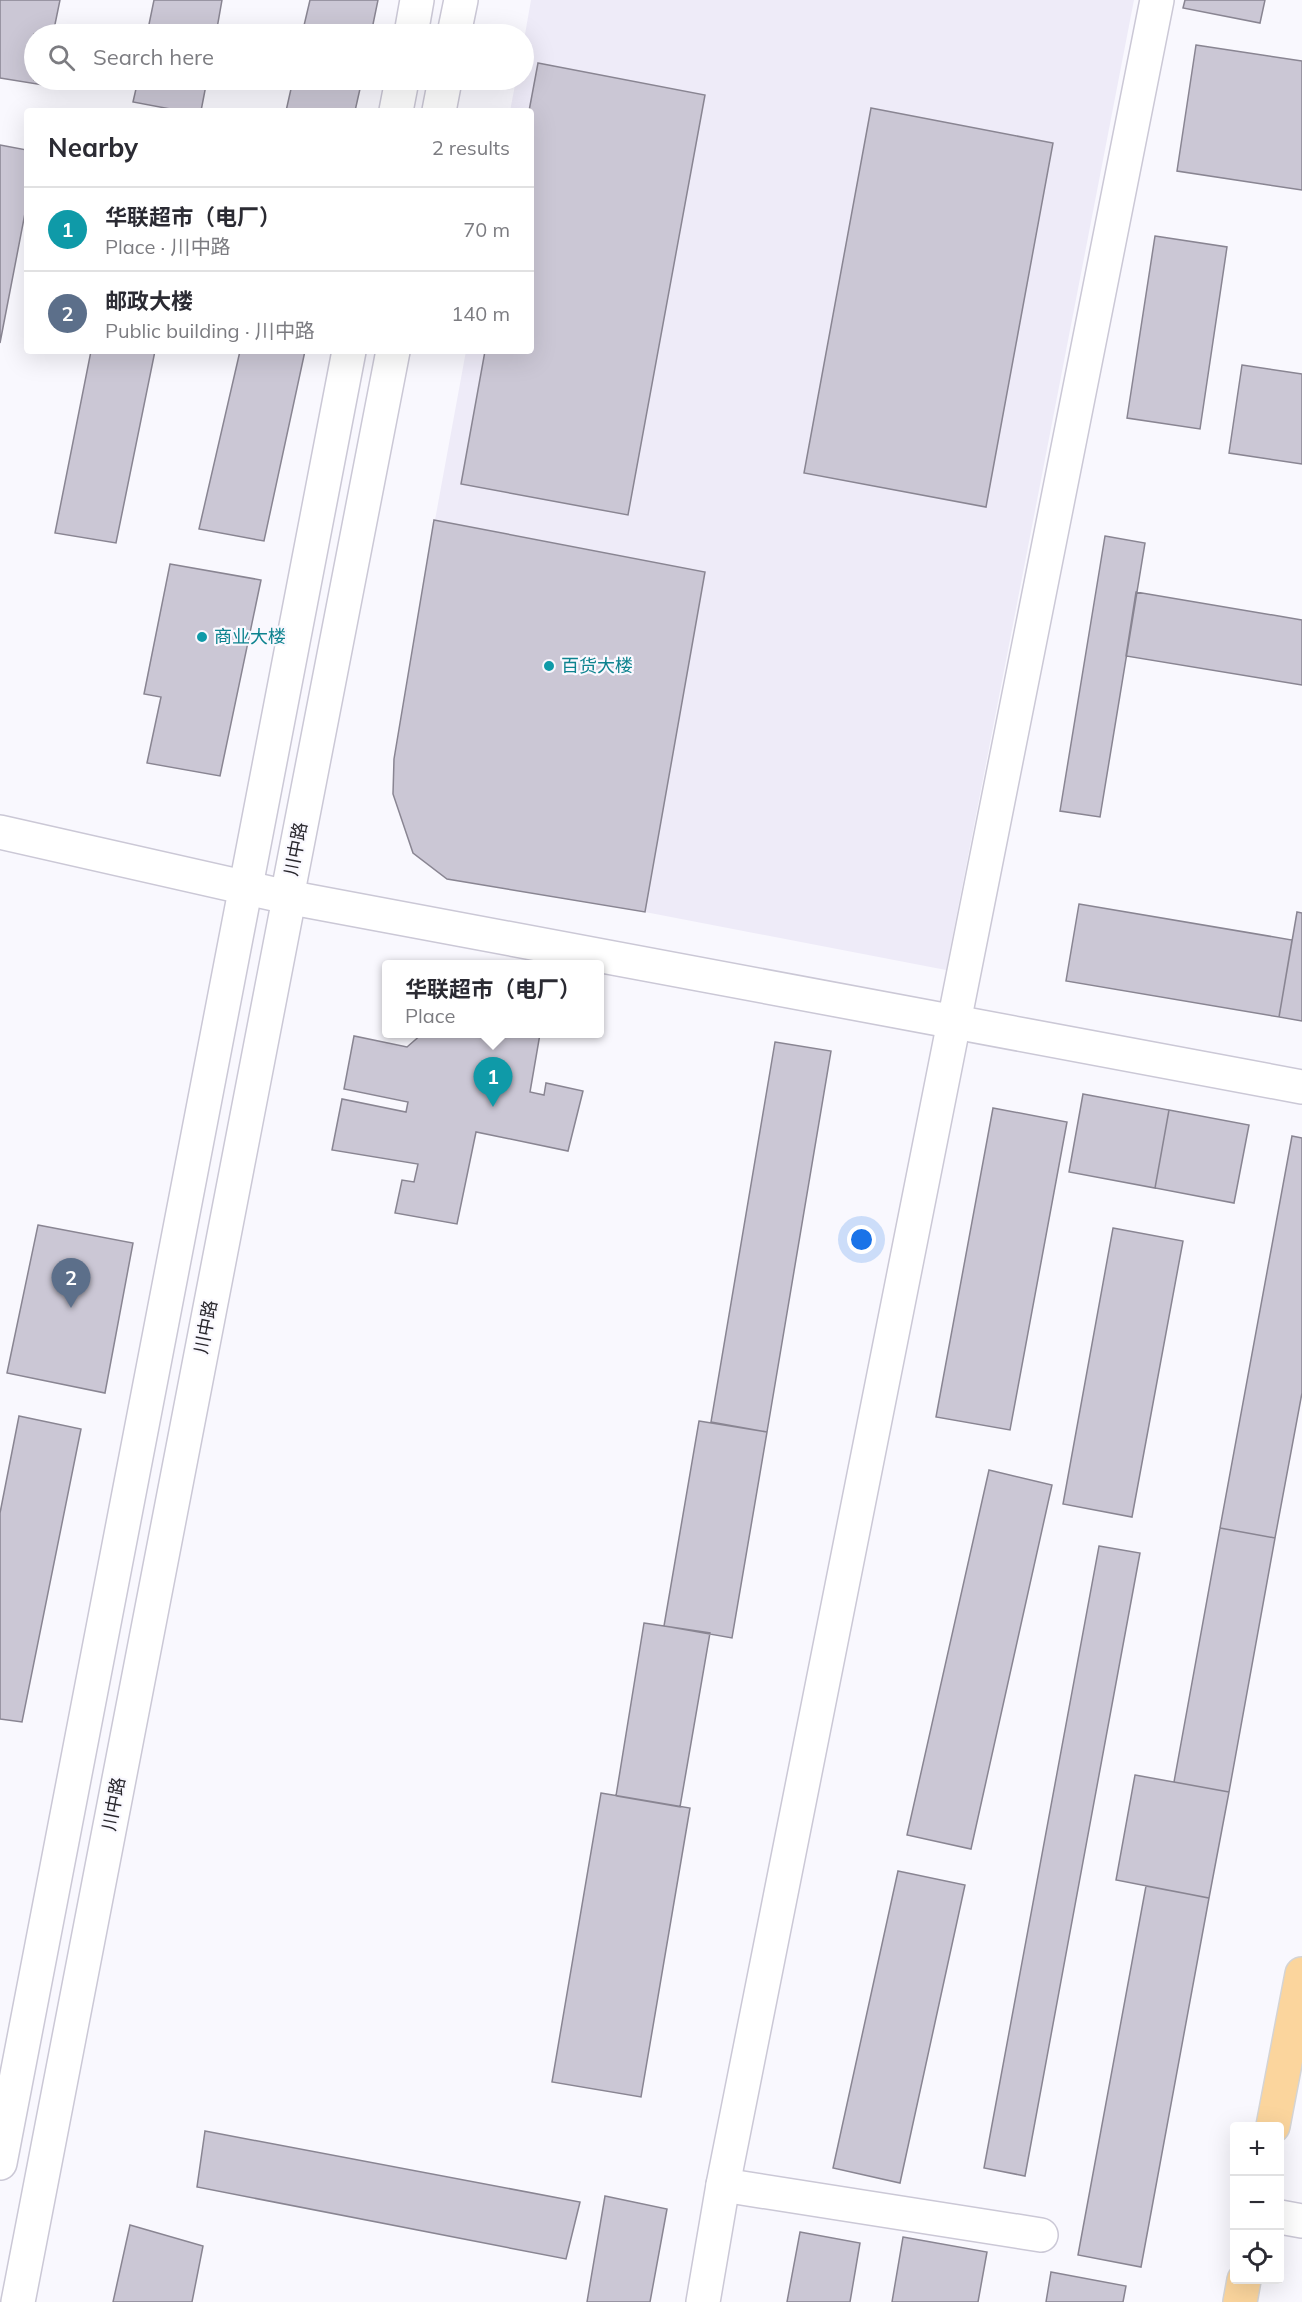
<!DOCTYPE html>
<meta charset="utf-8">
<style>
:root{--surface:#fff;--page:#f2f2f3;--text:#2b2b33;--muted:#7c7c81;--line:#e1e1e2;--accent:#1d9754}
body{margin:0;font-family:Mulish,"Noto Sans SC",sans-serif;background:var(--page);color:var(--text)}
.controls{position:absolute;right:18px;bottom:18px;display:grid;overflow:hidden;border-radius:6px;box-shadow:0 6px 24px #0002}
.controls button{width:54px;height:54px;display:grid;place-items:center;padding:0;border:0;border-bottom:2px solid var(--line);background:var(--surface);color:var(--text);font:30px sans-serif}
.you{position:absolute;left:862px;top:1240px;width:21px;height:21px;margin:-15px;border:4px solid #fff;border-radius:50%;background:#1a73e8;box-shadow:0 0 0 9px #1a73e833}
.badge{display:grid;place-items:center;width:39px;height:39px;border-radius:50%;background:var(--accent);color:#fff;font-size:20px;font-weight:700}
.pin{position:absolute;translate:-50% -50px;filter:drop-shadow(0 2px 3px #0008)}
.pin::after{content:'';position:absolute;top:32px;width:21px;height:18px;background:inherit;clip-path:polygon(0 0,100% 0,50% 100%)}
.popup{position:absolute;left:382px;top:960px;width:222px;height:78px;box-sizing:border-box;display:grid;place-content:center;border-radius:6px;background:var(--surface);filter:drop-shadow(0 2px 4px #0005);font-size:20px;white-space:nowrap;color:var(--muted)}
.popup b{font-size:22px;color:var(--text)}
.popup::after{content:'';position:absolute;left:50%;top:100%;margin-left:-12px;border:12px solid transparent;border-top-color:var(--surface)}
.list{margin:0;padding:0;list-style:none}
h2{display:flex;justify-content:space-between;align-items:center;height:78px;margin:0;padding:0 24px;font-size:26px}
h2 small{font-size:20px;font-weight:400;color:var(--muted)}
.list li{display:grid;grid-template-columns:39px 1fr auto;gap:18px;align-items:center;box-sizing:border-box;height:84px;padding:0 24px;border-top:2px solid var(--line)}
.list b{display:block;font-size:22px;white-space:nowrap}
.list p{margin:0;font-size:20px;white-space:nowrap;color:var(--muted)}
.list em{font-size:20px;font-style:normal;color:var(--muted)}
.icon{flex:none;width:33px;height:33px;fill:none;stroke:currentColor;stroke-width:2;stroke-linecap:round;stroke-linejoin:round}
.map{position:relative;flex:none;width:1302px;height:2302px;overflow:hidden}
.search{position:absolute;background:var(--surface);box-shadow:0 6px 24px #0002;left:24px;top:24px;width:510px;height:66px;display:flex;align-items:center;gap:15px;box-sizing:border-box;padding:0 21px;border-radius:33px;color:var(--muted);font-size:22px}
.panel{position:absolute;background:var(--surface);box-shadow:0 6px 24px #0002;left:24px;top:108px;width:510px;height:246px;border-radius:6px}
.map>svg:first-child{display:block}
.built{fill:#eeebf8}
.building{fill:#cbc7d5;stroke:#898592;stroke-width:1.5}
.lines{fill:none;stroke-linecap:round;stroke-linejoin:round}
.minor-casing{stroke:#cbc8d6;stroke-width:36}
.tertiary-casing{stroke:#cbc8d6;stroke-width:36}
.primary-casing{stroke:#d4d4d5;stroke-width:36}
.minor{stroke:#fff;stroke-width:33}
.tertiary{stroke:#fff;stroke-width:33}
.primary{stroke:#fbd59d;stroke-width:33}
.culture-dot{fill:#0f9aa8;stroke:#f9f8fe;stroke-width:2}
.labels{text-anchor:middle;stroke-width:4.5;stroke-linejoin:round;paint-order:stroke}
.culture-label{font-size:18px;fill:#0d838f;stroke:#f9f8fe;text-anchor:start}
.street-label{font-size:18px;fill:#28262c;stroke:#f9f8fe}
</style>
<div class="map">
<svg width="1302" height="2302" viewBox="0 0 1302 2302">
<rect width="100%" height="100%" fill="#f9f8fe"/>
<path class="built" d="M531,0H1134L946,970L645,912L705,572L435,520L466,351H531V111H510L516,80H524V40Z"/>
<path class="building" d="M0,0H60L53,34H34V80H44L43,85L0,78Z
M154,0H222L216,34H147Z
M310,0H378L371,34H302Z
M1185,0H1265L1260,23L1183,8Z
M1196,45L1302,61V190L1177,171Z
M538,63L705,95L628,515L461,484L485,351H531V111H529Z
M138,80H207L201,111H181L133,102Z
M293,80H362L355,111H286Z
M871,108L1053,143L986,507L804,473Z
M0,145L27,150V203L0,343Z
M1155,236L1227,247L1200,429L1127,418Z
M91,351H155L116,543L55,533Z
M240,351H305L264,541L199,529Z
M1242,365L1302,374V464L1229,453Z
M434,520L705,572L645,912L447,879L413,853L393,794L394,759Z
M1105,536L1145,543L1100,817L1060,811Z
M170,564L261,580L220,776L147,763L161,697L144,694Z
M1136,592L1302,620V685L1126,656Z
M1079,904L1292,940L1279,1017L1066,981Z
M1297,912L1302,913V1021L1279,1017Z
M422,1034H540L530,1092L544,1095L546,1083L583,1091L568,1151L476,1132L457,1224L395,1213L402,1180L414,1182L418,1164L332,1150L342,1099L406,1112L408,1102L344,1089L354,1036L407,1047Z
M775,1042L831,1051L767,1432L711,1422Z
M1083,1094L1169,1110L1155,1188L1069,1172Z
M993,1108L1067,1122L1010,1430L936,1417Z
M1169,1110L1249,1125L1234,1203L1155,1188Z
M1292,1136L1302,1138V1393L1275,1538L1220,1528Z
M38,1225L133,1243L105,1393L7,1373Z
M1113,1228L1183,1241L1132,1517L1063,1504Z
M19,1416L81,1429L22,1722L0,1719V1513Z
M699,1421L767,1432L732,1638L664,1626Z
M989,1470L1052,1485L971,1849L907,1835Z
M1220,1528L1275,1538L1229,1792L1174,1782Z
M1099,1546L1140,1553L1025,2176L984,2168Z
M644,1623L710,1633L680,1807L616,1796Z
M1135,1775L1229,1792L1209,1898L1116,1880Z
M601,1793L690,1808L641,2097L552,2082Z
M898,1871L965,1885L900,2183L833,2168Z
M1146,1886L1209,1898L1141,2267L1078,2255Z
M205,2131L580,2202L566,2259L197,2187Z
M605,2196L667,2209L650,2302H587Z
M130,2225L203,2246L192,2302H113Z
M800,2232L860,2243L850,2302H787Z
M903,2237L987,2252L978,2302H892Z
M1051,2272L1126,2286L1123,2302H1046Z"/>
<g class="lines">
<defs>
<path id="minor" d="M0,832L287,897L1302,1087
M723,2185L1041,2235
M1280,2217L1302,2221"/>
<path id="tertiary" d="M411,34L417,0
M454,34L461,0
M396,111L402,80
M439,111L445,80
M0,2163L349,351
M18,2302L287,909V897L393,351
M703,2302L723,2185L1157,0"/>
<path id="primary" d="M1273,2126L1302,1974
M1240,2302L1244,2280"/>
</defs>
<use href="#minor" class="minor-casing"/>
<use href="#tertiary" class="tertiary-casing"/>
<use href="#primary" class="primary-casing"/>
<use href="#minor" class="minor"/>
<use href="#tertiary" class="tertiary"/>
<use href="#primary" class="primary"/>
</g>
<g class="culture-dot">
<circle cx="202" cy="637" r="6"/>
<circle cx="549" cy="666" r="6"/>
</g>
<g class="labels">
<g class="culture-label">
<text x="214" y="643">商业大楼</text>
<text x="561" y="672">百货大楼</text>
</g>
<g class="street-label">
<text transform="translate(296 849) rotate(-79)" y="6">川中路</text>
<text transform="translate(206 1327) rotate(-79)" y="6">川中路</text>
<text transform="translate(114 1804) rotate(-79)" y="6">川中路</text>
</g>
</g>
</svg>
<div class="controls">
<button>+</button>
<button>−</button>
<button><svg class="icon" aria-label="locate" viewBox="0 0 24 24"><circle cx="12" cy="12" r="6"/><path d="M12 2v4M12 18v4M2 12h4M18 12h4"/></svg></button>
</div>
<div class="you"></div>
<div class="pin badge" style="left:493px;top:1107px;background:#0f9aa8">1</div>
<div class="popup"><b>华联超市（电厂）</b>Place</div>
<div class="pin badge" style="left:71px;top:1308px;background:#5c6f8a">2</div>
<div class="search"><svg class="icon" aria-label="search" viewBox="0 0 24 24"><circle cx="10" cy="10" r="6"/><path d="M15 15l6 6"/></svg>Search here</div>
<section class="panel">
<h2>Nearby<small>2 results</small></h2>
<ul class="list">
<li><span class="badge" style="background:#0f9aa8">1</span><div><b>华联超市（电厂）</b><p>Place · 川中路</p></div><em>70 m</em></li>
<li><span class="badge" style="background:#5c6f8a">2</span><div><b>邮政大楼</b><p>Public building · 川中路</p></div><em>140 m</em></li>
</ul>
</section>
</div>
